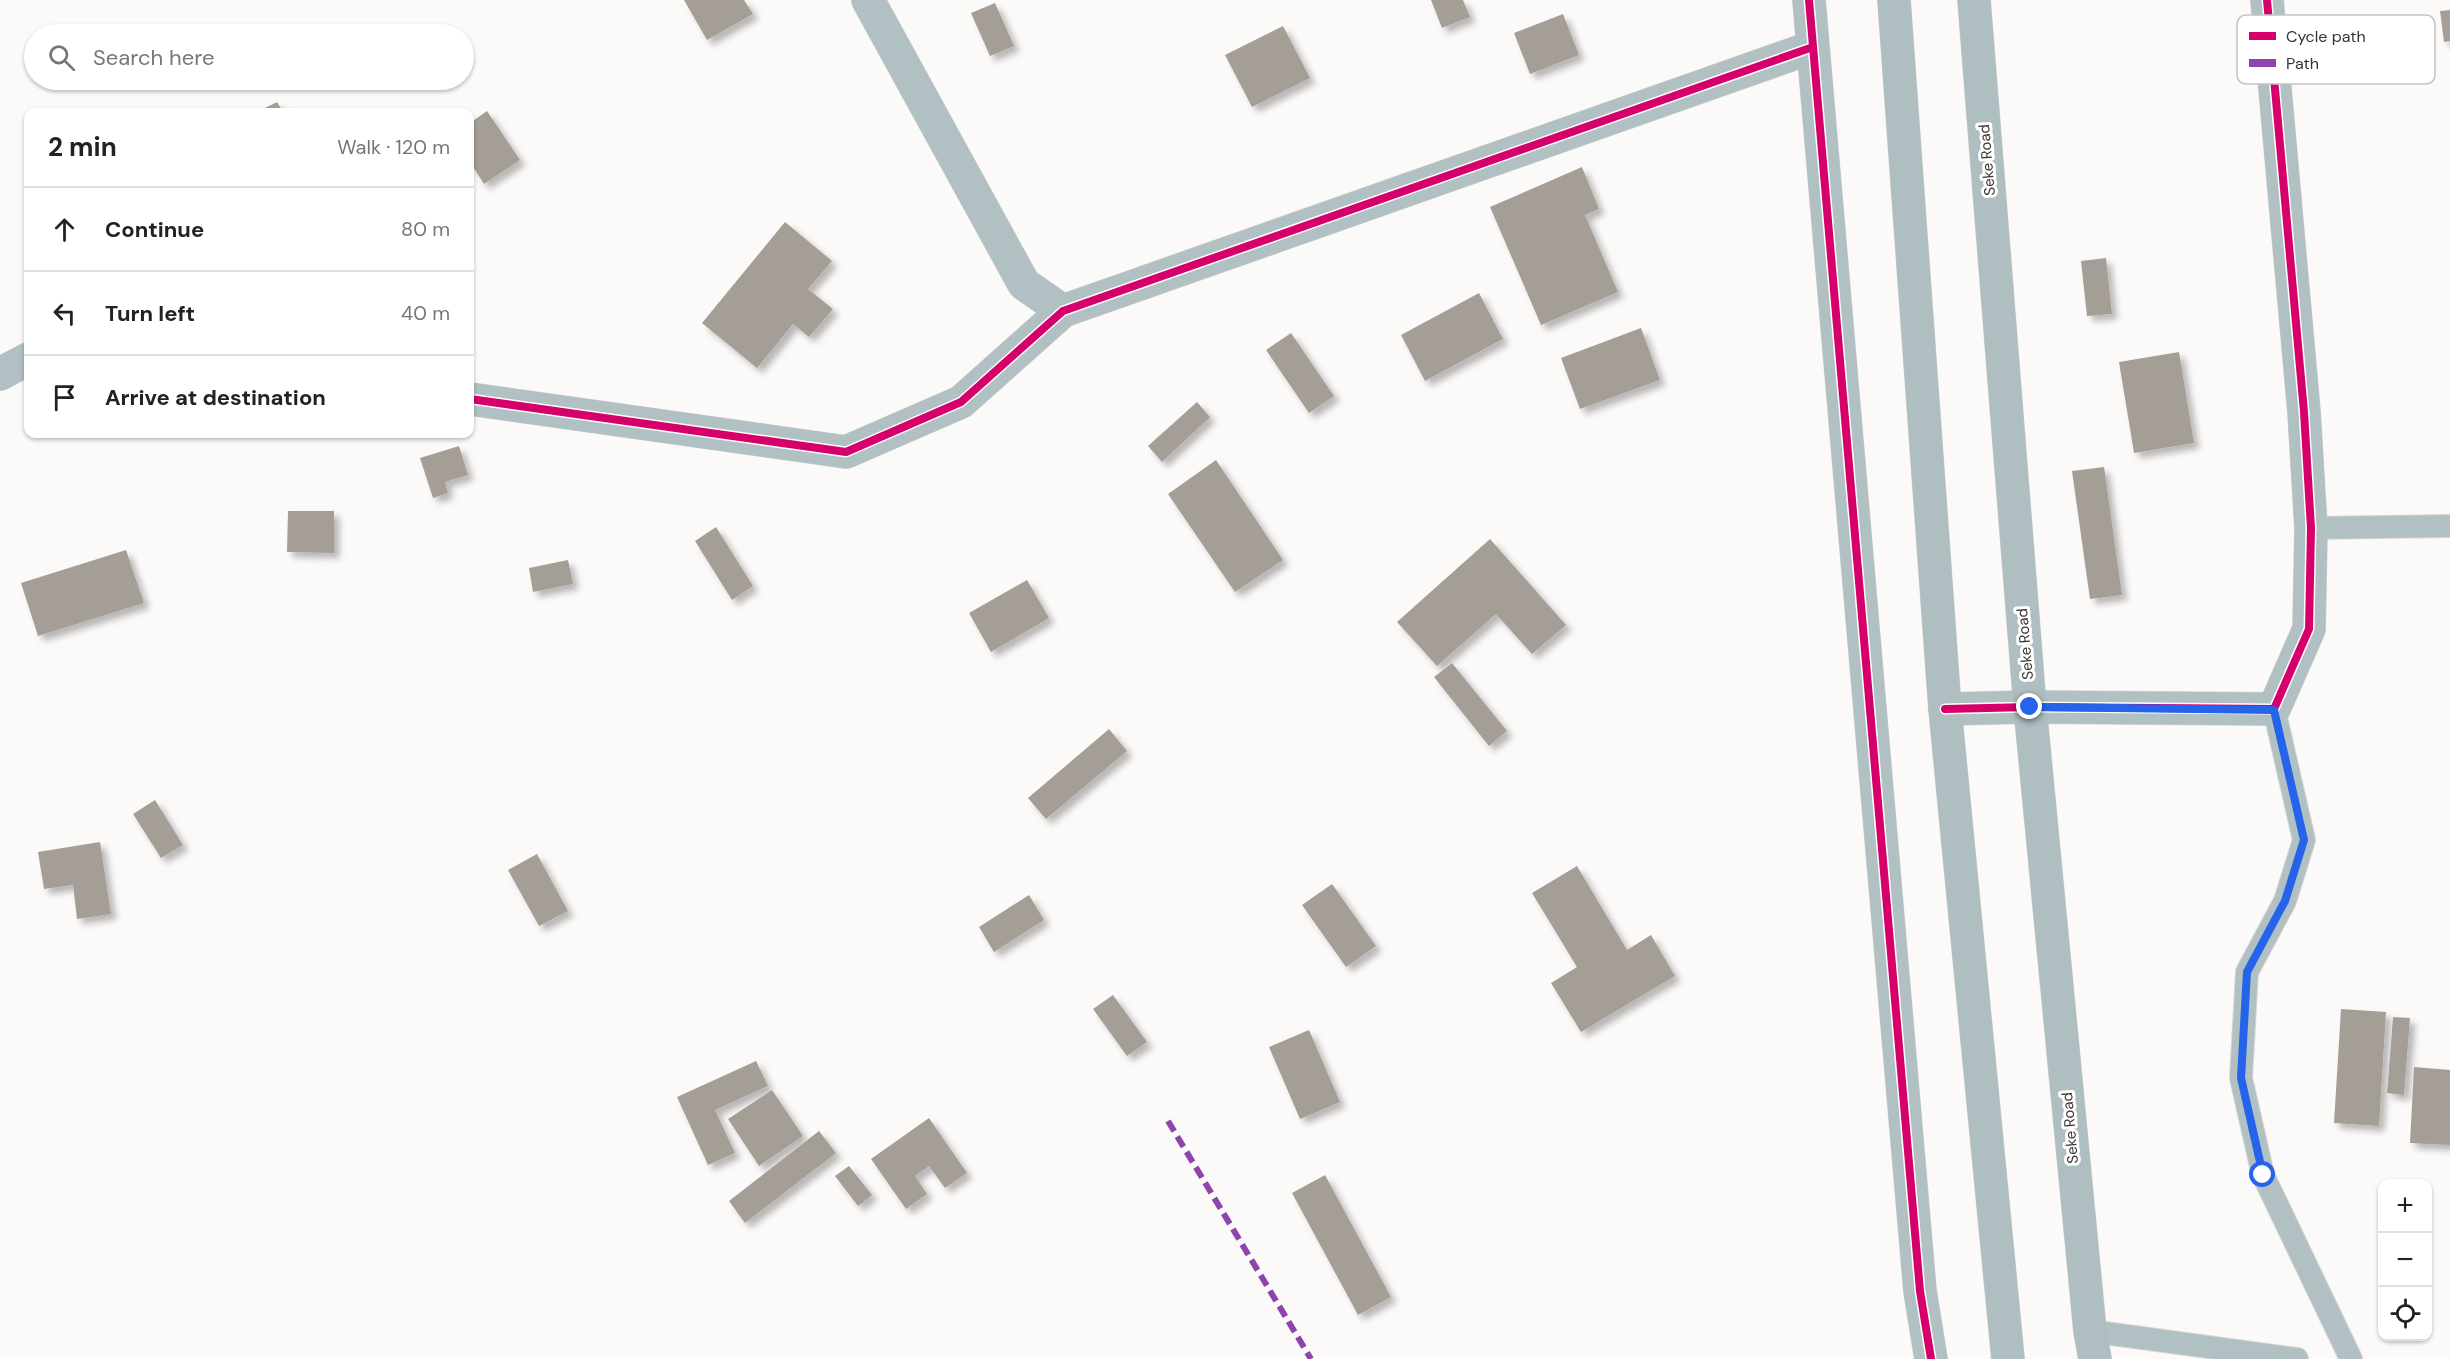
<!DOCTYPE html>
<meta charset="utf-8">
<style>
:root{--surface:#fff;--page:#f6f6f6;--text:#222;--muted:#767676;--line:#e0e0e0}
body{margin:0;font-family:"DM Sans",sans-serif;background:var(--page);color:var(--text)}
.controls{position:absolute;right:18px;bottom:18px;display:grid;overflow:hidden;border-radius:12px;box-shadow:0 2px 4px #0004}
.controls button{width:54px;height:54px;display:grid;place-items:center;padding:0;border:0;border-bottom:2px solid var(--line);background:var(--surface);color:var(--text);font:30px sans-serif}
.stop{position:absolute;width:18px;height:18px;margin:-14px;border:4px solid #2563eb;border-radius:50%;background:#fff}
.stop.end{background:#2563eb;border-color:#fff;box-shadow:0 2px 6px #0008}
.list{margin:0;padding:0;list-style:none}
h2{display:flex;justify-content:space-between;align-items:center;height:78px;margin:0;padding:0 24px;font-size:26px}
h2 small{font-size:20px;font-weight:400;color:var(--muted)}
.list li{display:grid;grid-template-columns:39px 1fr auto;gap:18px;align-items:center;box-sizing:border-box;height:84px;padding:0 24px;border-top:2px solid var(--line)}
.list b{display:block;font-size:22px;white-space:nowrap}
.list em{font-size:20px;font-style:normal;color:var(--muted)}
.icon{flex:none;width:33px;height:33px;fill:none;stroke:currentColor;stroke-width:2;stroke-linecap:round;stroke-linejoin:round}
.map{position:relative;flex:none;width:2450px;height:1359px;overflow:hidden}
.search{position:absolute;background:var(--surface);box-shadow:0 2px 4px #0004;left:24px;top:24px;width:450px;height:66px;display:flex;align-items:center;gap:15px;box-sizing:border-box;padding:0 21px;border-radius:33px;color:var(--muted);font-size:22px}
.panel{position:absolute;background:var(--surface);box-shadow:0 2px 4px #0004;left:24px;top:108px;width:450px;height:330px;border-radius:12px}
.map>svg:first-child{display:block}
.building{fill:#a49e97;filter:url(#shadow)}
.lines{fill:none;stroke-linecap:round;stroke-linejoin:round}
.service-casing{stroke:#d8d6d4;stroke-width:24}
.minor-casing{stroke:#d8d6d4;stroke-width:34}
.primary-casing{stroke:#d8d6d4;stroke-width:34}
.service{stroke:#b1c0c2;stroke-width:22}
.minor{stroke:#b1c0c2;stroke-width:33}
.primary{stroke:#afbec0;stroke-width:33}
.quiet{stroke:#8e44ad;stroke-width:6;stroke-dasharray:12 6;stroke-linecap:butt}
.cycleway-casing{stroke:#fff;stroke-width:11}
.cycleway{stroke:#d6006c;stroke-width:8}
.route{stroke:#2563eb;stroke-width:8}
.labels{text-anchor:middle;stroke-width:6;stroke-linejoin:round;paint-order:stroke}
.street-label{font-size:15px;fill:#37322c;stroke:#fff}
.key{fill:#fff;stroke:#c3c2c0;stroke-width:1.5}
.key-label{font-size:16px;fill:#37322c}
</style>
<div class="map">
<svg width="2450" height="1359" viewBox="0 0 2450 1359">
<defs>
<filter id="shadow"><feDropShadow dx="5.5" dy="5.5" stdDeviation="3" flood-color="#0004"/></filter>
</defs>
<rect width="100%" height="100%" fill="#fcfaf8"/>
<path class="building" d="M684,0H744L753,14L707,40Z
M1431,0H1463L1470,17L1442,28Z
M995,3L1014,46L990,56L971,13Z
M2450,10V41L2444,42L2440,11Z
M1563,14L1579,55L1530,74L1514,33Z
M1283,26L1310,78L1252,107L1225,55Z
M277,102L283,112H257Z
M487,111L520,160L484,184L470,162V123Z
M1582,167L1599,209L1585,215L1618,292L1541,325L1490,207Z
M785,222L832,261L808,289L833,309L809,337L793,324L757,368L702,323Z
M2106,258L2112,314L2087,316L2081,261Z
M1479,293L1503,339L1425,381L1401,335Z
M1641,328L1660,380L1580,409L1561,358Z
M1291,333L1334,396L1309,413L1266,350Z
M2179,352L2194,443L2134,453L2119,362Z
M1197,402L1210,417L1162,462L1148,446Z
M459,446L468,475L445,482L448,493L433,498L420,458Z
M1216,460L1283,560L1235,592L1168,494Z
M2104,467L2122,595L2090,599L2072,471Z
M288,511H334V553L287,552Z
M716,527L753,586L732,600L695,541Z
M1490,539L1566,625L1532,654L1496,614L1437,666L1397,622Z
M126,550L144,603L38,636L21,583Z
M568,560L573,584L533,592L529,568Z
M1027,580L1049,618L991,652L969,613Z
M1452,663L1507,731L1489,746L1434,677Z
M1109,729L1127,751L1046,819L1028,798Z
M155,800L183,845L161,858L133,814Z
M100,842L111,914L77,919L73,885L44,889L38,852Z
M537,854L568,911L539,926L508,870Z
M1577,866L1627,950L1651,935L1675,976L1581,1032L1551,983L1577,967L1532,893Z
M1332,884L1376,946L1346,967L1302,905Z
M1029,895L1044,920L994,952L979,927Z
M1113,995L1147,1042L1127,1056L1093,1009Z
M2341,1009L2386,1012L2379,1126L2334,1123Z
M2393,1017L2410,1018L2404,1095L2387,1093Z
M1309,1030L1340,1102L1300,1119L1269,1047Z
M756,1061L768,1086L715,1110L735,1153L708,1165L677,1097Z
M2414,1067L2450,1070V1145L2410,1143Z
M772,1090L803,1136L759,1166L728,1119Z
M929,1118L967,1173L945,1188L929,1166L915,1176L927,1194L906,1209L871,1159Z
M819,1131L836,1153L745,1223L729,1201Z
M849,1166L872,1195L858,1206L835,1176Z
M1325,1175L1391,1297L1358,1315L1292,1193Z"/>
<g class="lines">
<defs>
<path id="service" d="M2311,528L2450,526
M2274,709L2304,840L2285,901L2247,972L2241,1078L2263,1175L2351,1359
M2090,1331L2297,1359"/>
<path id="minor" d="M868,0L1024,284L1063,311
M1809,0L1920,1291L1931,1359
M0,374L28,359
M470,399L846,452L961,402L1063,311L1813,47
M1945,709L2030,707L2274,709L2309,629L2311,528L2304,412L2267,0"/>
<path id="primary" d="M1894,0L1945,709L2008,1359
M1974,0L2030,707L2090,1331L2095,1359"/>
</defs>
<use href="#service" class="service-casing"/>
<use href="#minor" class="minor-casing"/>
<use href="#primary" class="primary-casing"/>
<use href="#service" class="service"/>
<use href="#minor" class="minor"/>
<use href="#primary" class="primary"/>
<path class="quiet" d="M1168,1121L1311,1359"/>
<defs>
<path id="cycleway" d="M1809,0L1920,1291L1931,1359
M470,399L846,452L961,402L1063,311L1813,47
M1945,709L2030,707L2274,709L2309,629L2311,528L2304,412L2267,0"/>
</defs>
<use href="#cycleway" class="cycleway-casing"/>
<use href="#cycleway" class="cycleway"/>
</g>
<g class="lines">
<path class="route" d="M2030,707L2274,710L2304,840L2285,901L2247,972L2241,1078L2263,1175"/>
</g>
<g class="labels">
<g class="street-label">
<text transform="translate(1987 160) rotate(-95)" y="5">Seke Road</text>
<text transform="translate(2025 644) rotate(-95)" y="5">Seke Road</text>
<text transform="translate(2070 1128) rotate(-95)" y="5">Seke Road</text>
</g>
</g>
<rect x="2237" y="15" width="198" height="69" rx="9" class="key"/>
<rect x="2249" y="32" width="27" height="8" fill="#d6006c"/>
<rect x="2249" y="59" width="27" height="8" fill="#8e44ad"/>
<g class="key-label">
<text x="2286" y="42">Cycle path</text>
<text x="2286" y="69">Path</text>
</g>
</svg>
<div class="controls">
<button>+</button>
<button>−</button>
<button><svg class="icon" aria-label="locate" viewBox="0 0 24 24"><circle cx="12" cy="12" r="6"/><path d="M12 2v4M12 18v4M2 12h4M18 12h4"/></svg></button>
</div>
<div class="stop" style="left:2263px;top:1175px"></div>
<div class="stop end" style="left:2030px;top:707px"></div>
<div class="search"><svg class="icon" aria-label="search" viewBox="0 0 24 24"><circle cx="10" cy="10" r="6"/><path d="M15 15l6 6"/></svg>Search here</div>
<section class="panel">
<h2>2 min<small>Walk · 120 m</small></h2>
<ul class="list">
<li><svg class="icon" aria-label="ahead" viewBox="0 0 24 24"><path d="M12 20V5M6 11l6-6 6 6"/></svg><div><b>Continue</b></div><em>80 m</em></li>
<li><svg class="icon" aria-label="left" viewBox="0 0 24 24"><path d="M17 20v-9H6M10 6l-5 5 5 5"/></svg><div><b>Turn left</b></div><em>40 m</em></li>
<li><svg class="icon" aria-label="arrive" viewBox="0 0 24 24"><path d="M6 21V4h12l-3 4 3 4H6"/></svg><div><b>Arrive at destination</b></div></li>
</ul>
</section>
</div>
